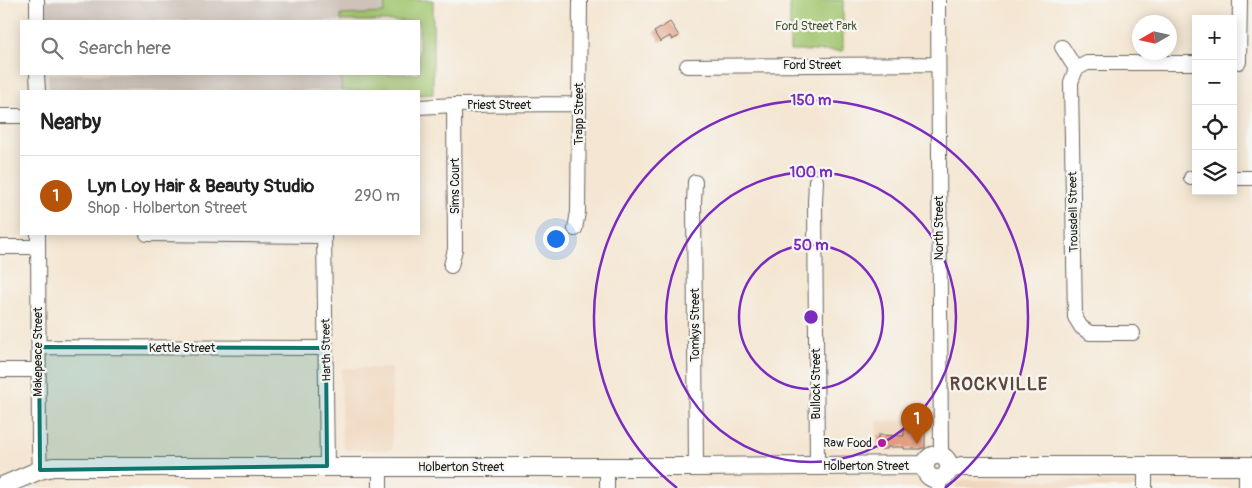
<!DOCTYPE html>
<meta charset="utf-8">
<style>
:root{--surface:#fff;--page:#f6f6f6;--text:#222;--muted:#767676;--line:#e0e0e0;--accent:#b45309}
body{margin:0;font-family:Pangolin,sans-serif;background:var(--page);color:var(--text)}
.controls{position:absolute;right:15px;top:15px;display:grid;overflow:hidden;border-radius:0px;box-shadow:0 2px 12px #0003}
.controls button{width:45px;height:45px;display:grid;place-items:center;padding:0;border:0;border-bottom:1px solid var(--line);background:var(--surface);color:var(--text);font:25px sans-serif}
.compass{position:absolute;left:1132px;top:15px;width:45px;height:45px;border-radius:50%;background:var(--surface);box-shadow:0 2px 12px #0003;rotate:261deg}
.you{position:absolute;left:555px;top:238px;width:18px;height:18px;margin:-12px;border:4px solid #fff;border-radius:50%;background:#1a73e8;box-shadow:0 0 0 8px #1a73e833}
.badge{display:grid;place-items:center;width:32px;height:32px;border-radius:50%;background:var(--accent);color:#fff;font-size:16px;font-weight:700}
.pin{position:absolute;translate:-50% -41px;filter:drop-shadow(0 1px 2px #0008)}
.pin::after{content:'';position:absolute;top:26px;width:18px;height:15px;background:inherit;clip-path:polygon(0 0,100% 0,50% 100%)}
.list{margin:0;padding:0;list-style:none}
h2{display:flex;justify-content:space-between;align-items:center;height:65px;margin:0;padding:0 20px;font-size:21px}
h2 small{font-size:16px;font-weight:400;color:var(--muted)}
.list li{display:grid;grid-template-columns:32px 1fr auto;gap:15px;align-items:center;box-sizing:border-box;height:80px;padding:0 20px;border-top:1px solid var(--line)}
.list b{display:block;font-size:19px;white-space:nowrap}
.list p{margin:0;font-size:16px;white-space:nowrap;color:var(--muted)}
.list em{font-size:16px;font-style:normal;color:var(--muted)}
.icon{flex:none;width:28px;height:28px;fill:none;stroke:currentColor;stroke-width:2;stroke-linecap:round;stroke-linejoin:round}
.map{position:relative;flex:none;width:1252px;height:488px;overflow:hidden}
.search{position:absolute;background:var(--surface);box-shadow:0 2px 12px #0003;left:20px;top:20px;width:400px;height:55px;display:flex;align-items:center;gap:12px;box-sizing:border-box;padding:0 18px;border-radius:0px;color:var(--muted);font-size:19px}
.panel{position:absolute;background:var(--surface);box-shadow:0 2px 12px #0003;left:20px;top:90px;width:400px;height:145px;border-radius:0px}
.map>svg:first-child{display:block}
.built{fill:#f0d6bc}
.industrial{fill:#cec2b9}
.green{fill:#a3c670;stroke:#607146}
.building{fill:#e09474}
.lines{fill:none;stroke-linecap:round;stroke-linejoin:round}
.minor-casing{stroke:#68635c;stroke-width:16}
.major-casing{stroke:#68635c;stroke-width:20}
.minor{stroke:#fff;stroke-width:14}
.major{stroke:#fff;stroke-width:18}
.marked{fill:#0f766e;fill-opacity:0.2;stroke:#0f766e;stroke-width:4;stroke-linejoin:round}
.ring{fill:none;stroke:#7b2cbf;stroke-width:2.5}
.poi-dot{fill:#b5179e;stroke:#f6f6f2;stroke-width:2}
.labels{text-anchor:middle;stroke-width:4.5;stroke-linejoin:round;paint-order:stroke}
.park-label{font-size:12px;fill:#4b5839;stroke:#f6f6f2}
.street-label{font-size:12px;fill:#1c1c1c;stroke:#f6f6f2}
.poi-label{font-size:12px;fill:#1c1c1c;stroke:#f6f6f2;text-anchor:end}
.district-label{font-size:18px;font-weight:bold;letter-spacing:1px;fill:#61463b;stroke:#f6f6f2}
.centre{fill:#7b2cbf;stroke:#f6f6f2;stroke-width:2.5}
.ring-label{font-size:15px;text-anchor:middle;font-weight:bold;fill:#7b2cbf;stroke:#f6f6f2;stroke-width:4.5;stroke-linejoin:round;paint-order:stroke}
</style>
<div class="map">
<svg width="1252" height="488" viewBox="0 0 1252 488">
<rect width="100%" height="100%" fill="#f6f6f2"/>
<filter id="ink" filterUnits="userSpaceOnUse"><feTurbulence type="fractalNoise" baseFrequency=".02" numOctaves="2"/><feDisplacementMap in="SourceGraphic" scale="10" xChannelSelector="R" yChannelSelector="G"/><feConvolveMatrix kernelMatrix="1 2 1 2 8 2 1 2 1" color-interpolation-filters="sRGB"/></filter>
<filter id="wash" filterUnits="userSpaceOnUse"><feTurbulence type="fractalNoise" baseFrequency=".0096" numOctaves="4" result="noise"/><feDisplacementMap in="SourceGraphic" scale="20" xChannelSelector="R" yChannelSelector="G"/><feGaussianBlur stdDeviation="1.12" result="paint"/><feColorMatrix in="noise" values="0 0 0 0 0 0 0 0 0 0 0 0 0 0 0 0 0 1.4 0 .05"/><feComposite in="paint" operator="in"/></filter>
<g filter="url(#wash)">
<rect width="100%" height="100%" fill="#f4e6d2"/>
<path class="built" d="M341,368H392V450H347L342,445Z
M926,420L927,445L925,449L922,450L877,451V421Z
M961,480H1077L1094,482H1135V488H956V486Z"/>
<path class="industrial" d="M44,0H385V13L341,15V21H46Z
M48,74H341V91H49Z"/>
<path class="green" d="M385,0H433V94L419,95V91H341V74H419V21H341V15L384,13Z
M790,0H843V51H790Z"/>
<g id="blocks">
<path class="building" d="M670,22L679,36L672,40L670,36L660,42L654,32Z
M904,430H921V431H925V448H921V449H904V447H887V449H878V435L904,436Z"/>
</g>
</g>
<g filter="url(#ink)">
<use href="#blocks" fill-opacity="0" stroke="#68635c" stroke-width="1"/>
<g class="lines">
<defs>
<path id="minor" d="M37,0V21
M938,0L941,456
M1062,47L1076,69
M1239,62L1240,0
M687,66L938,64
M1076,69L1071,82L1075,317L1081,327L1090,333H1133
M1076,69L1087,63H1196
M37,74L38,91
M419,107L454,105L579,104
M0,116H21
M1191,178H1196
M1233,178H1252
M816,181L815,203L817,466
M695,182L694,203L696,467
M575,229L578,212L580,0
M38,234L39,447L40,470
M147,234L324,236
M324,234L327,466
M0,247H38
M451,266L455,249L454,105
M39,347L326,348
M0,370H38
M1246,466V488
M607,467V488
M939,479V488
M380,488V467
M1145,488V466"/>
<path id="major" d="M925 467a12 12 0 1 1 24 0a12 12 0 1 1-24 0Z
M949,469L962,466H1252
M0,487L40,470L53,467H696L925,465"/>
</defs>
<use href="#minor" class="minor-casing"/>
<use href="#major" class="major-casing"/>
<use href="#minor" class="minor"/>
<use href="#major" class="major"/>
</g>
</g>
<path class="marked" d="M39,347L326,348L327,466L40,470Z"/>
<g class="ring">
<circle cx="811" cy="317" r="72"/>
<circle cx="811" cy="317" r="145"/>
<path d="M677 488A217 217 0 1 1 945 488"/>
</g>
<circle class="poi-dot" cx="882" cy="443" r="5"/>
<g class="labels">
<g class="park-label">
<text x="816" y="30">Ford Street Park</text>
</g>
<g class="street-label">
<text x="812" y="69">Ford Street</text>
<text x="499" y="109">Priest Street</text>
<text transform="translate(579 114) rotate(-90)" y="4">Trapp Street</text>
<text transform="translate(455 186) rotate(-90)" y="4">Sims Court</text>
<text transform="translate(1073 212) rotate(-91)" y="4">Trousdell Street</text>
<text transform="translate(939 228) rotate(-90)" y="4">North Street</text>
<text transform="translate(695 325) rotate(-90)" y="4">Tomkys Street</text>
<text x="182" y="352">Kettle Street</text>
<text transform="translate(326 350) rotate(-91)" y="4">Harth Street</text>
<text transform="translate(38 352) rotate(-90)" y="4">Makepeace Street</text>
<text transform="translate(816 384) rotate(-90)" y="4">Bullock Street</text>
<text x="866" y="470">Holberton Street</text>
<text x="461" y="471">Holberton Street</text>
</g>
<g class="poi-label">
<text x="872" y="447">Raw Food</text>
</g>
<g class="district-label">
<text x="999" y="390">ROCKVILLE</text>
</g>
</g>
<circle cx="811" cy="317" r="8" class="centre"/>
<g class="ring-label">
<text x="811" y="105">150 m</text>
<text x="811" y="177">100 m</text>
<text x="811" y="250">50 m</text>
</g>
</svg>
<div class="controls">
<button>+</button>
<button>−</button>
<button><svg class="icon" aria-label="locate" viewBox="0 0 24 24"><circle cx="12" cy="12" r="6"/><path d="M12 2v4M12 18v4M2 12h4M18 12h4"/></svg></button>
<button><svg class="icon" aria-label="layers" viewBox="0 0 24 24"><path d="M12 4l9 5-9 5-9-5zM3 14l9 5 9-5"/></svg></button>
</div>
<svg class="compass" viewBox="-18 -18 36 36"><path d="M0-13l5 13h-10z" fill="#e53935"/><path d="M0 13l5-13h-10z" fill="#767676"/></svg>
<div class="you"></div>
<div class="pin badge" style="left:917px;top:444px">1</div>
<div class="search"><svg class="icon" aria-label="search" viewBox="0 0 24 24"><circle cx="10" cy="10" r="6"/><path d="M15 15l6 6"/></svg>Search here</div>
<section class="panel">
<h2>Nearby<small></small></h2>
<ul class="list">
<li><span class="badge">1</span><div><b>Lyn Loy Hair &amp; Beauty Studio</b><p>Shop · Holberton Street</p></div><em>290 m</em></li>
</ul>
</section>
</div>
